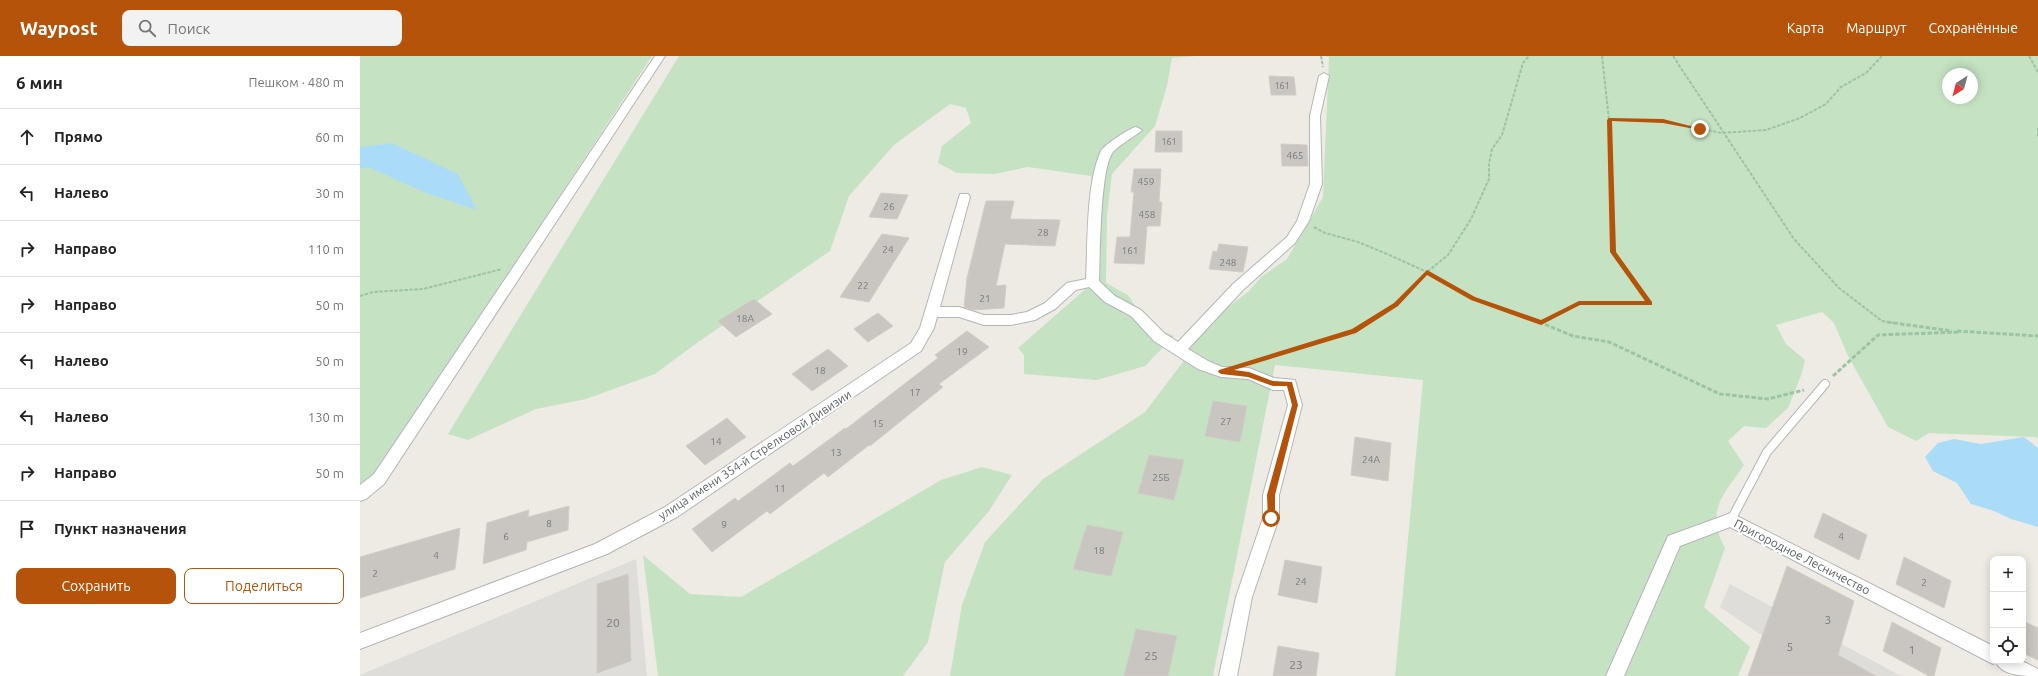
<!DOCTYPE html>
<html lang="ru">
<meta charset="utf-8">
<style>
:root{--surface:#fff;--page:#f2f2f2;--text:#222;--muted:#767676;--line:#e0e0e0;--accent:#b45309}
body{margin:0;font-family:Ubuntu,sans-serif;background:var(--page);color:var(--text)}
.controls{position:absolute;right:12px;bottom:12px;display:grid;overflow:hidden;border-radius:8px;box-shadow:0 2px 10px #0003}
.controls button{width:36px;height:36px;display:grid;place-items:center;padding:0;border:0;border-bottom:1px solid var(--line);background:var(--surface);color:var(--text);font:20px sans-serif}
.compass{position:absolute;left:1582px;top:12px;width:36px;height:36px;border-radius:50%;background:var(--surface);box-shadow:0 2px 10px #0003;rotate:216deg}
.stop{position:absolute;width:12px;height:12px;margin:-9px;border:3px solid #b45309;border-radius:50%;background:#fff}
.stop.end{background:#b45309;border-color:#fff;box-shadow:0 1px 4px #0008}
.list{margin:0;padding:0;list-style:none}
h2{display:flex;justify-content:space-between;align-items:center;height:52px;margin:0;padding:0 16px;font-size:17px}
h2 small{font-size:13px;font-weight:400;color:var(--muted)}
.list li{display:grid;grid-template-columns:26px 1fr auto;gap:12px;align-items:center;box-sizing:border-box;height:56px;padding:0 16px;border-top:1px solid var(--line)}
.list b{display:block;font-size:15px;white-space:nowrap}
.list em{font-size:13px;font-style:normal;color:var(--muted)}
.actions{display:flex;gap:8px;padding:12px 16px}
.actions a{flex:1;padding:9px 0;border:1px solid var(--accent);border-radius:8px;text-align:center;font-size:14px;color:var(--accent)}
.actions .main{background:var(--accent);color:#fff}
.icon{flex:none;width:22px;height:22px;fill:none;stroke:currentColor;stroke-width:2;stroke-linecap:round;stroke-linejoin:round}
.map{position:relative;flex:none;width:1678px;height:620px;overflow:hidden}
header{display:flex;align-items:center;gap:24px;box-sizing:border-box;height:56px;padding:0 20px;background:var(--accent);color:#fff}
header strong{font-size:19px}
nav{display:flex;gap:22px;margin-inline-start:auto;font-size:14px}
.search{width:280px;height:36px;background:var(--page);display:flex;align-items:center;gap:10px;box-sizing:border-box;padding:0 14px;border-radius:8px;color:var(--muted);font-size:15px}
main{display:flex}
aside{flex:1;background:var(--surface)}
.map>svg:first-child{display:block}
.industrial{fill:#dfddd9}
.green{fill:#c5e3c3;fill-rule:evenodd}
.water{fill:#aadcf8}
.building{fill:#c9c6c2;stroke:#d2ccc3}
.lines{fill:none;stroke-linecap:round;stroke-linejoin:round}
.lane-casing{stroke:#b2b5b8;stroke-width:10}
.street-casing{stroke:#b2b5b8;stroke-width:2}
.path-far1{stroke:#9cc4a4;stroke-width:2;stroke-dasharray:3.5 1.5;stroke-linecap:butt}
.path{stroke:#9cc4a4;stroke-width:3;stroke-dasharray:4.5 2;stroke-linecap:butt}
.lane{stroke:#fff;stroke-width:8}
.street{fill:#fff;fill-rule:evenodd}
.route{fill:#b45309}
.labels{text-anchor:middle;stroke-width:4;stroke-linejoin:round;paint-order:stroke}
.far-number-label{font-size:9px;fill:#777a7c}
.number-label{font-size:10px;fill:#777a7c}
.street-label{font-size:12px;fill:#5c6064;stroke:#fff}
.near-number-label{font-size:12px;fill:#777a7c}
</style>
<header>
<strong>Waypost</strong>
<div class="search"><svg class="icon" aria-label="search" viewBox="0 0 24 24"><circle cx="10" cy="10" r="6"/><path d="M15 15l6 6"/></svg>Поиск</div>
<nav><a>Карта</a><a>Маршрут</a><a>Сохранённые</a></nav>
</header>
<main>
<aside>
<h2>6 мин<small>Пешком · 480 m</small></h2>
<ul class="list">
<li><svg class="icon" aria-label="ahead" viewBox="0 0 24 24"><path d="M12 20V5M6 11l6-6 6 6"/></svg><div><b>Прямо</b></div><em>60 m</em></li>
<li><svg class="icon" aria-label="left" viewBox="0 0 24 24"><path d="M17 20v-9H6M10 6l-5 5 5 5"/></svg><div><b>Налево</b></div><em>30 m</em></li>
<li><svg class="icon" aria-label="right" viewBox="0 0 24 24"><path d="M7 20v-9h11M14 6l5 5-5 5"/></svg><div><b>Направо</b></div><em>110 m</em></li>
<li><svg class="icon" aria-label="right" viewBox="0 0 24 24"><path d="M7 20v-9h11M14 6l5 5-5 5"/></svg><div><b>Направо</b></div><em>50 m</em></li>
<li><svg class="icon" aria-label="left" viewBox="0 0 24 24"><path d="M17 20v-9H6M10 6l-5 5 5 5"/></svg><div><b>Налево</b></div><em>50 m</em></li>
<li><svg class="icon" aria-label="left" viewBox="0 0 24 24"><path d="M17 20v-9H6M10 6l-5 5 5 5"/></svg><div><b>Налево</b></div><em>130 m</em></li>
<li><svg class="icon" aria-label="right" viewBox="0 0 24 24"><path d="M7 20v-9h11M14 6l5 5-5 5"/></svg><div><b>Направо</b></div><em>50 m</em></li>
<li><svg class="icon" aria-label="arrive" viewBox="0 0 24 24"><path d="M6 21V4h12l-3 4 3 4H6"/></svg><div><b>Пункт назначения</b></div></li>
</ul>
<div class="actions"><a class="main">Сохранить</a><a>Поделиться</a></div>
</aside>
<div class="map">
<svg width="1678" height="620" viewBox="0 0 1678 620">
<rect width="100%" height="100%" fill="#eeebe4"/>
<path class="industrial" d="M276,503L287,620H0V619Z
M1370,528L1541,620H1404L1416,589L1360,551Z"/>
<path class="green" d="M0,0H292L15,420L0,432Z
M319,0H836L812,2L807,30L795,70L752,118L747,160L746,227L768,239L787,268L814,280L785,310L737,324L664,318V299L658,292L729,230L736,174L731,120L668,111L635,118L597,117L578,107L582,90L611,67L606,52L590,48L534,89L489,140L470,195L334,289L295,318L226,343L176,353L108,384L88,378Z
M965,0H1678V383L1676,381L1569,377L1556,385L1528,371L1488,300L1474,267L1462,256L1416,269L1426,288L1445,304L1442,317L1428,352L1406,372L1384,370L1368,385L1384,409C1363,440 1345,454 1365,492L1344,551L1390,591L1378,620H1035L1063,324L915,309L853,620H590L602,549L625,486L683,423L785,356L823,306L828,282L889,235L901,221L927,203L963,141L969,1ZM1588,18H1612V42H1588Z
M622,411L652,419L629,455L585,506L568,586L543,620H298L283,499L330,538L381,541L581,424Z"/>
<path class="water" d="M32,87L98,118L117,154L66,137L8,111L0,113V91Z
M1664,381L1678,392V471L1651,463L1634,455L1611,448L1597,427L1573,415L1565,401L1578,387L1594,383L1621,388Z"/>
<path class="building" d="M909,20L934,21L936,39H911Z
M796,75H822V96H795Z
M921,88L947,89L948,110H922Z
M774,113H801L799,146H802L800,170H787L784,208L754,207L757,181H770L774,136H771Z
M521,137L548,139L537,163L509,161Z
M626,145H654L650,163L700,164L695,190L645,188L636,230L646,229L644,252L613,254L604,251L607,222Z
M522,178L549,182L509,246L480,241Z
M859,188L888,191L883,216L849,213L853,195L857,196Z
M394,243L412,258L376,281L358,265Z
M518,257L533,270L508,286L494,273Z
M607,275L629,291L579,328L583,331L510,390L509,389L468,421L464,417L410,458L407,455L352,496L332,473L375,442L378,445L430,407L433,410L485,372L486,373L578,302L575,299Z
M468,293L488,310L452,335L432,318Z
M853,345L887,350L880,386L845,380Z
M367,362L386,381L345,409L326,390Z
M995,381L1031,387L1028,425L991,419Z
M789,399L824,404L814,444L778,437Z
M209,450L208,474L167,486L166,494L123,508L127,467L169,454L168,461Z
M1463,457L1507,479L1499,504L1454,481Z
M727,469L763,476L751,520L713,513Z
M100,472L95,513L0,542V501Z
M1544,501L1591,525L1584,552L1536,528Z
M925,504L962,511L957,547L918,539Z
M1427,510L1494,545L1478,599L1516,620H1388Z
M268,518L271,605L237,617V528Z
M1663,565L1678,572V604L1663,597Z
M1532,566L1581,592L1574,620H1569L1523,595Z
M776,573L817,580L808,620H764Z
M918,590L959,597L956,620H913Z"/>
<g class="lines">
<defs>
<path id="lane" d="M1371,464L1407,396L1465,328"/>
<path id="street" d="M295,0H305L24,428L6,443L0,445V429L14,418Z
M964,17L969,20L960,60L962,128L949,165L935,187L883,234L828,293L848,305L862,311L889,312L914,322L935,324L942,349L919,439V462L892,541L877,620H859L876,541L903,462V439L928,349L924,334H913L888,323L861,321L838,313L794,285L771,260L745,246L729,231L716,234L695,253L675,264L651,269H624L599,261H577L574,272L561,295L317,461L247,498L0,593V577L235,488L305,451L551,287L560,272L600,138H608L610,141L580,251H599L624,259H651L667,256L685,247L707,227L726,223C728,186 726,127 741,95C744,89 770,72 776,71L782,74L780,76C772,82 759,89 753,96C740,111 740,201 739,225L755,240L781,254L804,277L818,286L873,228L927,181L937,165L950,128V60L959,20Z
M1371,457L1633,590V605H1662L1678,613V620C1664,620 1642,620 1636,606L1633,608L1627,605L1370,471L1320,490L1264,620H1246L1308,480Z"/>
</defs>
<use href="#lane" class="lane-casing"/>
<use href="#street" class="street-casing"/>
<path class="path-far1" d="M961,0L963,11
M1242,0L1249,64L1253,196L1290,248
M1313,0L1434,183L1479,232L1522,265L1534,267
M1669,0L1678,16
M1249,64L1303,65L1362,77L1406,74L1440,62L1466,48L1481,31L1506,17L1522,0
M1678,72V82
M954,171L965,177L998,186L1027,198L1067,216L1113,242L1181,267
M0,240L13,236L63,233L142,213
M1007,267L1036,248L1067,216L1088,199L1111,163L1129,123V108L1132,93L1142,79L1163,7L1169,0
M1182,267L1219,247L1289,248"/>
<path class="path" d="M1179,266L1213,280L1249,286L1360,338L1408,343L1444,334
M1527,266L1592,275
M1181,267L1183,266
M1597,275L1678,280
M894,305L994,275L1008,266
M1473,320L1518,279L1598,276"/>
<use href="#lane" class="lane"/>
<use href="#street" class="street"/>
</g>
<path class="route" d="M1249,62L1303,63L1342,73L1340,74L1303,67L1252,65L1256,196L1292,246V249H1220L1181,269L1111,244L1067,219L1038,250L996,277L874,314L889,316L913,325L932,326L938,349L915,439V462L911,465L908,464L907,439L932,349L927,330H913L888,321L861,318L858,316L859,314L992,273L1034,247L1067,214L1115,241L1181,264L1219,245H1285L1250,196L1247,64Z"/>
<g class="labels">
<g class="far-number-label">
<text x="922" y="33">161</text>
<text x="809" y="89">161</text>
</g>
<g class="number-label">
<text x="935" y="103">465</text>
<text x="786" y="129">459</text>
<text x="529" y="154">26</text>
<text x="787" y="162">458</text>
<text x="683" y="180">28</text>
<text x="528" y="197">24</text>
<text x="770" y="198">161</text>
<text x="868" y="210">248</text>
<text x="503" y="233">22</text>
<text x="625" y="246">21</text>
<text x="385" y="266">18А</text>
<text x="602" y="299">19</text>
<text x="460" y="318">18</text>
<text x="555" y="340">17</text>
<text x="866" y="369">27</text>
<text x="518" y="371">15</text>
<text x="356" y="389">14</text>
<text x="476" y="400">13</text>
<text x="1011" y="407">24А</text>
<text x="801" y="425">25Б</text>
<text x="420" y="436">11</text>
<text x="189" y="471">8</text>
<text x="364" y="472">9</text>
<text x="146" y="484">6</text>
<text x="1481" y="484">4</text>
<text x="739" y="498">18</text>
<text x="76" y="503">4</text>
<text x="15" y="521">2</text>
<text x="941" y="529">24</text>
<text x="1564" y="530">2</text>
</g>
<g class="street-label">
<text transform="translate(395 399) rotate(-33)" y="4">улица имени 354-й Стрелковой Дивизии</text>
<text transform="translate(1442 501) rotate(27)" y="4">Пригородное Лесничество</text>
</g>
<g class="near-number-label">
<text x="1468" y="568">3</text>
<text x="253" y="571">20</text>
<text x="1430" y="595">5</text>
<text x="1552" y="598">1</text>
<text x="791" y="604">25</text>
<text x="936" y="613">23</text>
</g>
</g>
</svg>
<div class="controls">
<button>+</button>
<button>−</button>
<button><svg class="icon" aria-label="locate" viewBox="0 0 24 24"><circle cx="12" cy="12" r="6"/><path d="M12 2v4M12 18v4M2 12h4M18 12h4"/></svg></button>
</div>
<svg class="compass" viewBox="-18 -18 36 36"><path d="M0-13l5 13h-10z" fill="#e53935"/><path d="M0 13l5-13h-10z" fill="#767676"/></svg>
<div class="stop" style="left:911px;top:462px"></div>
<div class="stop end" style="left:1340px;top:73px"></div>
</div>
</main>
